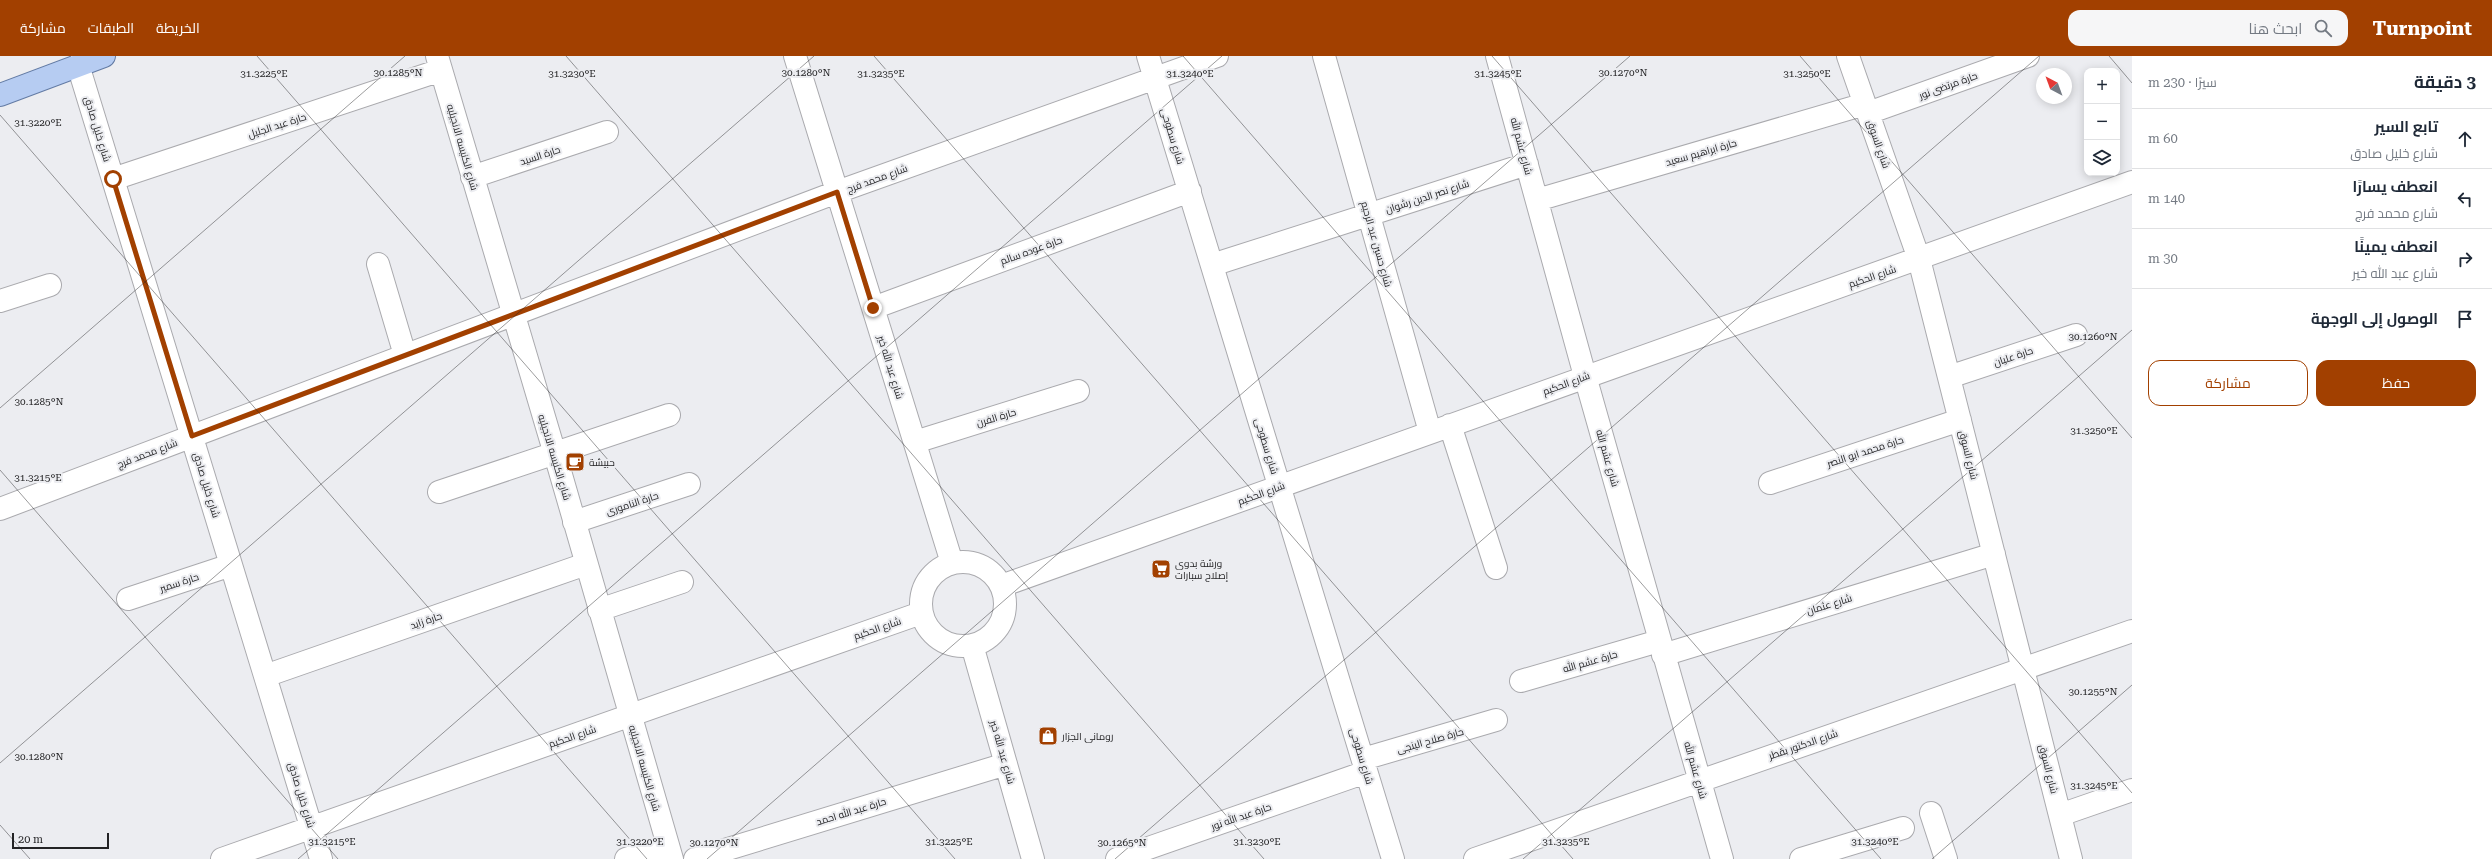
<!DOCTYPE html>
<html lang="ar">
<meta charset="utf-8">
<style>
:root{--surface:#fff;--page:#f6f6f7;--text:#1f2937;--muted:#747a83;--line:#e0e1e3;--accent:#a24000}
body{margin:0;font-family:"Roboto Serif",Cairo,serif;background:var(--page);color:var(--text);direction:rtl}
.controls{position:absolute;right:12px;top:12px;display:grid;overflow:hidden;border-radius:8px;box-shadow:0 2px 10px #0003}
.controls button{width:36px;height:36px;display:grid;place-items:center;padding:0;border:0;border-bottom:1px solid var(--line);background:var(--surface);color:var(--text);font:20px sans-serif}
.compass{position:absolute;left:2036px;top:12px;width:36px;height:36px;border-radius:50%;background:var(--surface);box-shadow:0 2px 10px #0003;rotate:319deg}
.scale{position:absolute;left:12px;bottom:10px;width:97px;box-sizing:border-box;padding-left:4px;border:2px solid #232325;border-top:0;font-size:11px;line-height:14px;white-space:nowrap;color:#232325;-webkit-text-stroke:3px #ecedf1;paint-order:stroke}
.stop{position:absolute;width:12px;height:12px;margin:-9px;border:3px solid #a24000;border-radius:50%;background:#fff}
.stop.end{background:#a24000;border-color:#fff;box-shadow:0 1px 4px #0008}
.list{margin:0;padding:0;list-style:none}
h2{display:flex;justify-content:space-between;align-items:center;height:52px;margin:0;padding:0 16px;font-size:17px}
h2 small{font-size:13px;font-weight:400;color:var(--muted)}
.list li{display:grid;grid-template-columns:26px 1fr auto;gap:12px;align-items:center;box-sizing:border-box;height:60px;padding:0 16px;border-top:1px solid var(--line)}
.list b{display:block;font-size:15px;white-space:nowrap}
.list p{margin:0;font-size:13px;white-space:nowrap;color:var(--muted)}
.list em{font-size:13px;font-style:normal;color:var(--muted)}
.actions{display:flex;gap:8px;padding:12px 16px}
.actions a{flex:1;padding:9px 0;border:1px solid var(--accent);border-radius:12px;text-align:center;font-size:14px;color:var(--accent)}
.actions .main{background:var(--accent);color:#fff}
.icon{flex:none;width:22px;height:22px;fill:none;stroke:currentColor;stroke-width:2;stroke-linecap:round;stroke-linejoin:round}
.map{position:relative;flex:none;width:2132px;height:803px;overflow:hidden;direction:ltr}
header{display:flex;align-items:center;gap:24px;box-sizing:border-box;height:56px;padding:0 20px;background:var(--accent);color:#fff}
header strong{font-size:19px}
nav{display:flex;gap:22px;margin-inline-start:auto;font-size:14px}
.search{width:280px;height:36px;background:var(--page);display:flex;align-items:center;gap:10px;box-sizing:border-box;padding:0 14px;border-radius:12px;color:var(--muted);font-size:15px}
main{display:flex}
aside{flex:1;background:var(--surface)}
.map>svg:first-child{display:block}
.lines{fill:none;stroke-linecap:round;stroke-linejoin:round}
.minor-casing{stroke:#aaaaae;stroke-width:24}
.major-casing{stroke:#637ba4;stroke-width:24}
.minor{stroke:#fff;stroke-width:22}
.major{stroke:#b6ccf2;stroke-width:22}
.route{stroke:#a24000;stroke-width:5}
.ticks{fill:none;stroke:#232325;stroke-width:1;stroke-opacity:0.45}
.labels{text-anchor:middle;stroke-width:4;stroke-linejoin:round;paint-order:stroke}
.street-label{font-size:10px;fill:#232325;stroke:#ecedf1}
.poi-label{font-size:10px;fill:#232325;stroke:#ecedf1;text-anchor:start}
.ticks-label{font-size:10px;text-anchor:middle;fill:#232325;stroke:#ecedf1;stroke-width:4;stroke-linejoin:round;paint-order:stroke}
</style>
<header>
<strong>Turnpoint</strong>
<div class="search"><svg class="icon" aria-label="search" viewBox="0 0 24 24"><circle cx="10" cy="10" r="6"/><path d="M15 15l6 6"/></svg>ابحث هنا</div>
<nav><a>الخريطة</a><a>الطبقات</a><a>مشاركة</a></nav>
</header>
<main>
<aside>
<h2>3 دقيقة<small>سيرًا · 230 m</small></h2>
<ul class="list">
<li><svg class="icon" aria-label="ahead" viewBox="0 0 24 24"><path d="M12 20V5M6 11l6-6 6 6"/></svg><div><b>تابع السير</b><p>شارع خليل صادق</p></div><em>60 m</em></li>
<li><svg class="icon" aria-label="left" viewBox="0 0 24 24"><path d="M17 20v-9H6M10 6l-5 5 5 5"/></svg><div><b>انعطف يسارًا</b><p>شارع محمد فرج</p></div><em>140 m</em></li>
<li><svg class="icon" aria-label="right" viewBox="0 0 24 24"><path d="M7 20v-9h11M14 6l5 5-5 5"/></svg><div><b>انعطف يمينًا</b><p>شارع عبد الله خير</p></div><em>30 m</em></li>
<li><svg class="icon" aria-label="arrive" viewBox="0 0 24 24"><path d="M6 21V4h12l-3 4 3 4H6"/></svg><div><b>الوصول إلى الوجهة</b></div></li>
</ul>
<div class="actions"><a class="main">حفظ</a><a>مشاركة</a></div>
</aside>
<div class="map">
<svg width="2132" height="803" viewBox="0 0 2132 803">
<rect width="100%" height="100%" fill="#ecedf1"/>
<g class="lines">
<defs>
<path id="minor" d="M437,0L555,398L672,803
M795,0L952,507
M1148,0L1393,803
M1324,0L1430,376
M1497,0L1585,320L1722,803
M1848,0L1919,203L2071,803
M78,9L321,803
M1868,57L2028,0
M472,121L607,76
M113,123L441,14
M1537,144L1865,48
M378,208L405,299
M1212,209L1527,108
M0,245L50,229
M873,252L1190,135
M1949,321L2076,279
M1450,369L1496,512
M915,386L1078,335
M1770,427L1960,364
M439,436L669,359
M0,453L837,136L1217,0
M574,466L689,428
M921 548a42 42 0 1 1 84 0a42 42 0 1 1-84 0Z
M1001,530L2132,126
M128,543L231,509
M599,554L682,526
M972,589L1033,803
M1663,599L1994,498
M265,620L586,508
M1521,625L1659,585
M1363,703L1496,664
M1931,757L1946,803
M2060,759L2132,734
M222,803L921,557
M626,803L668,789
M695,803L1006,708
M1117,803L1366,716
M1475,803L2132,575
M1801,803L1903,772"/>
<path id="major" d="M0,39L104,0"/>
</defs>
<use href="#minor" class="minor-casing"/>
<use href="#major" class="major-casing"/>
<use href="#minor" class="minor"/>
<use href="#major" class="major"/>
</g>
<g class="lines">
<path class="route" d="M113,123L192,380L837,136L873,252"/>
</g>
<path class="ticks" d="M257,0L955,803M566,0L1264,803M874,0L1573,803M1183,0L1881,803M1492,0L2132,737M1800,0L2132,382M2109,0L2132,27M0,59L647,803M0,352L405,0M0,414L338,803M0,707L814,0M0,769L30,803M298,803L1222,0M707,803L1630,0M1115,803L2039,0M1523,803L2132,274M1932,803L2132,629"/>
<defs>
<symbol id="cafe-square" viewBox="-11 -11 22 22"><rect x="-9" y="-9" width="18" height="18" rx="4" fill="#a24000" stroke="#ecedf1"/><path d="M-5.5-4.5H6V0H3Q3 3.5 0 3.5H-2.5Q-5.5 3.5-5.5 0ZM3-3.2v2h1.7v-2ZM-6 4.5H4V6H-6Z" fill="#fff"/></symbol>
<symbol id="supermarket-square" viewBox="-11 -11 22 22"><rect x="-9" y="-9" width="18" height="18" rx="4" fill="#a24000" stroke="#ecedf1"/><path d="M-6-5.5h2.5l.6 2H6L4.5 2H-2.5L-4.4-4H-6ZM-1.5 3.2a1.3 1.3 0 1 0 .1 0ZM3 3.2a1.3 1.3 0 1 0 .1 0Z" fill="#fff"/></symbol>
<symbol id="shop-square" viewBox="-11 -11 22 22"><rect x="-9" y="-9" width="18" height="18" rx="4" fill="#a24000" stroke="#ecedf1"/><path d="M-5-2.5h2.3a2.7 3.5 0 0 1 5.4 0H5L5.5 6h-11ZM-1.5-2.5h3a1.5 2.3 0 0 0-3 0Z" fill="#fff"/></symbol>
</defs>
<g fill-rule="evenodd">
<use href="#cafe-square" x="564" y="395" width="22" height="22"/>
<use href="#supermarket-square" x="1150" y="502" width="22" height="22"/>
<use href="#shop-square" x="1037" y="669" width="22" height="22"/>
</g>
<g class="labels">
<g class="street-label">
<text transform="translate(1948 29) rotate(-20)" y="4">حارة مرتضى نور</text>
<text transform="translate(277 69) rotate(-18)" y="4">حارة عبد الجليل</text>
<text transform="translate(98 73) rotate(73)" y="4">شارع خليل صادق</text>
<text transform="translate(1173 80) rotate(73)" y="4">شارع سطوحى</text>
<text transform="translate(1879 88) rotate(71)" y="4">شارع السوق</text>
<text transform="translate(1522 90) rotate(75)" y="4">شارع عشم الله</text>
<text transform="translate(463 91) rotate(74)" y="4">شارع الكنيسه الانجيليه</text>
<text transform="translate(1701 96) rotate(-16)" y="4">حارة ابراهيم سعيد</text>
<text transform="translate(540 99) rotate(-18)" y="4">حارة السيد</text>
<text transform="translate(877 122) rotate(-20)" y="4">شارع محمد فرج</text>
<text transform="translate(1427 140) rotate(-18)" y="4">شارع نصر الدين رشوان</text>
<text transform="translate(1377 188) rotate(74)" y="4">شارع حسين عبد الرحيم</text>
<text transform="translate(1031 194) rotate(-20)" y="4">حارة عوده سالم</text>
<text transform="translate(1872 220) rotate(-19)" y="4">شارع الحكيم</text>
<text transform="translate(2013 300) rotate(-19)" y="4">حارة عليان</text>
<text transform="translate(891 311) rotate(73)" y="4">شارع عبد الله خير</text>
<text transform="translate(1566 327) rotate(-20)" y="4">شارع الحكيم</text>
<text transform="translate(996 361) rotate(-17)" y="4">حارة الفرن</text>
<text transform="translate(1267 390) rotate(73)" y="4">شارع سطوحى</text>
<text transform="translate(1865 395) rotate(-18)" y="4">حارة محمد ابو النصر</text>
<text transform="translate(147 397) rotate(-21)" y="4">شارع محمد فرج</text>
<text transform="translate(1969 399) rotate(76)" y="4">شارع السوق</text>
<text transform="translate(555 401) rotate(73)" y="4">شارع الكنيسه الانجيليه</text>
<text transform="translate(1608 402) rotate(74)" y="4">شارع عشم الله</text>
<text transform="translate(207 429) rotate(73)" y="4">شارع خليل صادق</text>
<text transform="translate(1261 437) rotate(-20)" y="4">شارع الحكيم</text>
<text transform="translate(632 447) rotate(-18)" y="4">حارة النامورى</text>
<text transform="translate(179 526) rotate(-18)" y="4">حارة سمير</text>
<text transform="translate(1829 548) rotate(-17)" y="4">شارع عثمان</text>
<text transform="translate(426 564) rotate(-19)" y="4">حارة زايد</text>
<text transform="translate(877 572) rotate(-19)" y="4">شارع الحكيم</text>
<text transform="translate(1590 605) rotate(-16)" y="4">حارة عشم الله</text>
<text transform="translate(572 680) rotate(-19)" y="4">شارع الحكيم</text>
<text transform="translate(1430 684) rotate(-16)" y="4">حارة صلاح الينجى</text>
<text transform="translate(1803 688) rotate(-19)" y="4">شارع الدكتور بقطر</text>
<text transform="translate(1003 696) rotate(74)" y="4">شارع عبد الله خير</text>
<text transform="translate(1362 700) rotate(73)" y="4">شارع سطوحى</text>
<text transform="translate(645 712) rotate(74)" y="4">شارع الكنيسه الانجيليه</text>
<text transform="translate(2049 713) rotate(76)" y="4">شارع السوق</text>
<text transform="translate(1696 714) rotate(74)" y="4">شارع عشم الله</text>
<text transform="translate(302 739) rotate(73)" y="4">شارع خليل صادق</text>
<text transform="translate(851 755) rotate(-17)" y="4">حارة عبد الله احمد</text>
<text transform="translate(1241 760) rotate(-19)" y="4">حارة عبد الله نور</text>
</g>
<g class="poi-label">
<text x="589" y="410">حبيشة</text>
<text x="1175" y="511">ورشة بدوى<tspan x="1175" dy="12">إصلاح سبارات</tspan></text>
<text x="1062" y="684">رومانى الجزار</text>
</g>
</g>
<g class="ticks-label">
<text x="806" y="20">30.1280°N</text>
<text x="1623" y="20">30.1270°N</text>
<text x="398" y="20">30.1285°N</text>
<text x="1807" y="21">31.3250°E</text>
<text x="264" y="21">31.3225°E</text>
<text x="572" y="21">31.3230°E</text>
<text x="881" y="21">31.3235°E</text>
<text x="1190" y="21">31.3240°E</text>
<text x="1498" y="21">31.3245°E</text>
<text x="38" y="70">31.3220°E</text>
<text x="2093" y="284">30.1260°N</text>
<text x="39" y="349">30.1285°N</text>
<text x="2094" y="378">31.3250°E</text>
<text x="38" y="425">31.3215°E</text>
<text x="2093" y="639">30.1255°N</text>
<text x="39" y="704">30.1280°N</text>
<text x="2094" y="733">31.3245°E</text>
<text x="332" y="789">31.3215°E</text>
<text x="640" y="789">31.3220°E</text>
<text x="949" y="789">31.3225°E</text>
<text x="1257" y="789">31.3230°E</text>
<text x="1566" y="789">31.3235°E</text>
<text x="1875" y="789">31.3240°E</text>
<text x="714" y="790">30.1270°N</text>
<text x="1122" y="790">30.1265°N</text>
</g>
</svg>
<div class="controls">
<button>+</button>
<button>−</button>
<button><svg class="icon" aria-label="layers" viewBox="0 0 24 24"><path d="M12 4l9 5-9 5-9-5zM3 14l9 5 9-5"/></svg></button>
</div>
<svg class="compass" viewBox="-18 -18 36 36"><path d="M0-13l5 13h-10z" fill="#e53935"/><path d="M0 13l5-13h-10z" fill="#747a83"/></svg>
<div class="scale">20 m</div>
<div class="stop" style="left:113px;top:123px"></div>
<div class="stop end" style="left:873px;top:252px"></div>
</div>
</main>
